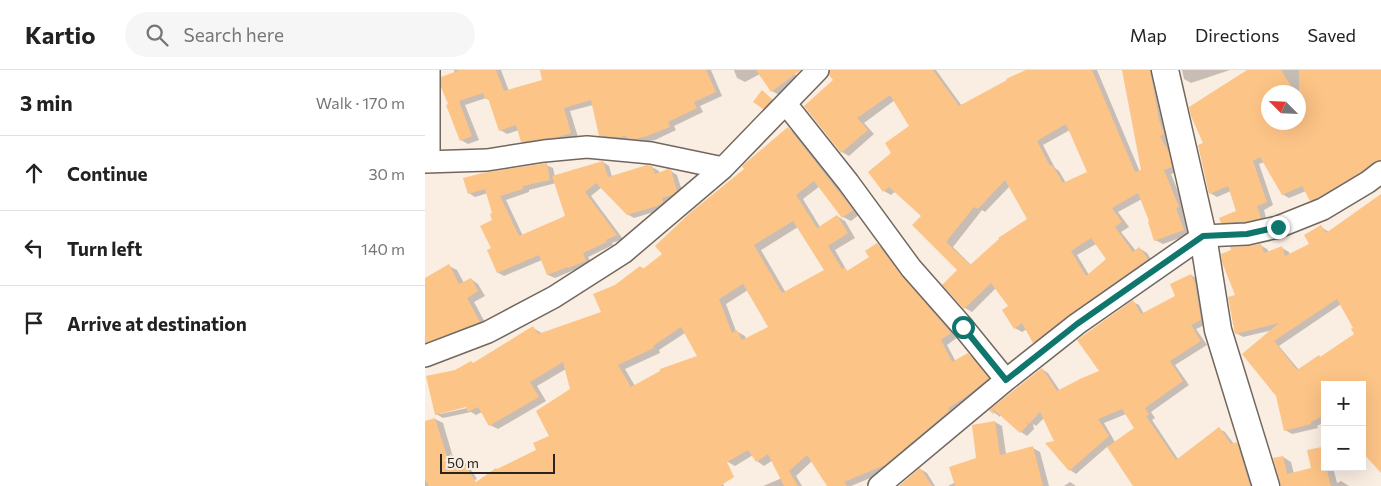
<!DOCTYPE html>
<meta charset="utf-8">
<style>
:root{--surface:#fff;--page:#f6f6f6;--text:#222;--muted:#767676;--line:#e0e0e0}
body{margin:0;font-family:Commissioner,sans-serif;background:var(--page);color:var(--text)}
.controls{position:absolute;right:15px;bottom:15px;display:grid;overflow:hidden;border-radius:0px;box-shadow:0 5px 20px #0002}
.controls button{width:45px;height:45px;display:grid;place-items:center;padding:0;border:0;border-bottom:1px solid var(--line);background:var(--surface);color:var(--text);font:25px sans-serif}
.compass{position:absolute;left:836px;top:15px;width:45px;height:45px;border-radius:50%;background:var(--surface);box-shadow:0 5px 20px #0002;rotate:294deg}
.scale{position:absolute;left:15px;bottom:12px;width:115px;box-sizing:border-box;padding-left:5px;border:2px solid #292420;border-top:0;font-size:14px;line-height:18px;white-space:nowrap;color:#292420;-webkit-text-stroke:4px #faede1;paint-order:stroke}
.stop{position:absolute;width:15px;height:15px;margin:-11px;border:4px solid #0f766e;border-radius:50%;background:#fff}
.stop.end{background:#0f766e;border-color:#fff;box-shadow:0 1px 5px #0008}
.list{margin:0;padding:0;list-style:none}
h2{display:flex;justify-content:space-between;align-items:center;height:65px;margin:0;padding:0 20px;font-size:21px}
h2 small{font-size:16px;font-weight:400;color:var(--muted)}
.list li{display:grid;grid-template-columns:32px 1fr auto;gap:15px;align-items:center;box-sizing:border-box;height:75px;padding:0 20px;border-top:1px solid var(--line)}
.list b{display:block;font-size:19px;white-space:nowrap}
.list em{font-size:16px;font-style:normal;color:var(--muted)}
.icon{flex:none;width:28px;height:28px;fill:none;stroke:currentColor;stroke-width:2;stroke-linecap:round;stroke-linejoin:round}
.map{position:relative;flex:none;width:956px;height:416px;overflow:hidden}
header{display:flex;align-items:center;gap:30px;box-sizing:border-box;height:70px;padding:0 25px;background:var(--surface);border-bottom:1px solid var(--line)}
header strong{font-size:24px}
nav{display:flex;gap:28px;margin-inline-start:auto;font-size:18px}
.search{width:350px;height:45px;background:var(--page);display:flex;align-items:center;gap:12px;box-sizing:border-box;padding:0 18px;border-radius:28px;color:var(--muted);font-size:19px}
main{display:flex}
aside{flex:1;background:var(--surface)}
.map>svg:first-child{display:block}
.shadow{fill:#0003;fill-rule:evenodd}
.building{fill:#fdc487;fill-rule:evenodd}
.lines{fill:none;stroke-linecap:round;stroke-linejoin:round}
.minor-casing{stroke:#72675d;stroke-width:24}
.major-casing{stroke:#72675d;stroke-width:29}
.minor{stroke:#fff;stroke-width:21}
.major{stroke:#fff;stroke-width:26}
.route{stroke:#0f766e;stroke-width:6}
</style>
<header>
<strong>Kartio</strong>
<div class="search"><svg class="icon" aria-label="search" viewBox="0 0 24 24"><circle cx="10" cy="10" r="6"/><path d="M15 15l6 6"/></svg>Search here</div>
<nav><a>Map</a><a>Directions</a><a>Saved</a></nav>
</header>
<main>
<aside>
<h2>3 min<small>Walk · 170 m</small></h2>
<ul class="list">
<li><svg class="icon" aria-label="ahead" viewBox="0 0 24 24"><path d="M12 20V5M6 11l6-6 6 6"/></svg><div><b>Continue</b></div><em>30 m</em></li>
<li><svg class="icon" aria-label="left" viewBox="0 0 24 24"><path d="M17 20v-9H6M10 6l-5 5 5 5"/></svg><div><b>Turn left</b></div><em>140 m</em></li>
<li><svg class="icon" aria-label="arrive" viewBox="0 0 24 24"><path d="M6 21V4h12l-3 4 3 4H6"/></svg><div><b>Arrive at destination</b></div></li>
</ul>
</aside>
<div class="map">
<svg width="956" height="416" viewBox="0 0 956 416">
<rect width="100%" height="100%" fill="#faede1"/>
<path class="shadow" d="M29,0H76L84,21L119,11L116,0H286L297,26L275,36L278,42L249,56L251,60L230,70L219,72H210L207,69L202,71L183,69L175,65L168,35L145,41L153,67L141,70L104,75L97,71L94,60L82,64L75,60L65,31L61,28L40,35L54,70L43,74L36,70Z
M309,0H367L374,10L354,25L347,21L335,4L320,12L312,8Z
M406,0H511L537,36L604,0H672L715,102L718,101L701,0H731L746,68L742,70L751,88L754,101L746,104L761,141L758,142L766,164L738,174L730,170L726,152L717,129L693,142L704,157L696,162L711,181L714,178L722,183L729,194L616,276L609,272L602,259L597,262L590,258L585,236L571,218L547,242L540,238L519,215L533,201L498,146L471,121L466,125L459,121L468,83L486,56L470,30L439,53L449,64L424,86L417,82L410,10ZM645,60L664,102L641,113L634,101L630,98L618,75ZM585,116L604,149L546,195L528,177L557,140L560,142ZM671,174L683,190L664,205L652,185Z
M757,0H805L766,13L759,9Z
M825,0H956V95L893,134L886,130L881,121L864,128L857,124L839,92L834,94L848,135L839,140L842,152L804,156L797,152L813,142L806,121L792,127L785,123L780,74ZM844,22H874V52H844Z
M340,24L349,31L341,40L338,38Z
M363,59L371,63L435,144L426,151L418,147L395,116L378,129L395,157L412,146L420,151L430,168L410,180L422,201L424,202L446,187L452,175L460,179L484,212L533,267L522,275L531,292L543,285L551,289L570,313L467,399L426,416H403L387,391L371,406L377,416H338L357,408L348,390L339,396L332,391L328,385L310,396L303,392L300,386L289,391L299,416H49L73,400L113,380L125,367L146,319L141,299L112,316L121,331L73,359L65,355L57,342L51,345L46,342L18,348L11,344L30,301L49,294L108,258L115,262L117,264L178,243L190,216L216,197L219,199L239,184L321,99ZM373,157L400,201L361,223L336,180ZM323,220L345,258L321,269L320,266L311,261L301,234ZM260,263L274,287L210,316L200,299L235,283L234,280ZM47,335V337L15,344V342Z
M178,92L184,96L187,107L227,97L234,101V103L246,101L252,105L258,124L242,138L209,148L202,144L177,117L166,126L198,169L187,173L188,175L163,187L167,194L151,201L149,200L130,208L123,205L117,190L79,206L72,202L67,179L68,144L63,123L50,127L44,123L121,95L128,98L130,107ZM131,113L141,146L98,166L81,130L104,122V120Z
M956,128V401L937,315H900V352L892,356L893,358L867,364L860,360L852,325L848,260L818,267L811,263L812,226L835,175L842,179L844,182L857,178L864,182L865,185L886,174L896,157L904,162ZM916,234L929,258L931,264L897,288L894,286L874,300L854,276Z
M24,196L32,200L39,213L46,209L53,214L60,226L49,232L62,256L0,282V209Z
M766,205L773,209L782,254L771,259L782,275L750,295L764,315L726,342L730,348L727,350L753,389L794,359L800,362L809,374H812L818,377L830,416H710L683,376L651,404L645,400L619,348L611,356L608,354L609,359L602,366L596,362L575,343V347L566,340L617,299L623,303L635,321L676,301L708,232L714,235L719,244L752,227ZM701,344L710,359L690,372L679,353Z
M10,349L18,353L30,394L36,390L43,395L52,409L35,416H0V352Z
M570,352L577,356L581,384L608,378L615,382L624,416H523L531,412L552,389Z
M896,378L900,380V397H908L912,413L916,411L924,416H857L858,387L866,392L869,404L887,399Z
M495,399L502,403L510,416H475Z
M645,412L651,416H652H639Z"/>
<path class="building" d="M35,0H71L79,21L117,10L115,0H281L291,22L269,32L272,38L243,52L245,57L222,66L211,69L202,68L201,66L194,67L174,66L166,30L139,38L146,63L133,67L96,72L91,55L74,61L63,28L60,29L58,23L34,31L47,66L35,71L21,35L23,34L16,17V7Z
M331,0H376L346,22Z
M405,0H508L534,36L582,10L581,9L601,0H667L710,102L716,100L697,0H725L734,50L739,64L735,66L744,83L747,97L739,100L754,137L751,138L759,160L729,171L723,152L724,151L713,123L687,138L697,152L690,157L708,182L714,177L723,189L645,244L608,273L597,253L589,259L577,240L583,236L566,213L539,239L517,215L532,200L487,155L496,146L464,117L458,122L443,102L466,83L460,73L484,56L465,25L432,48L443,60L416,83L379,36L408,10L404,5ZM641,54L662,102L638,113L627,95L625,96L612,71ZM580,110L602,149L573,168L574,169L545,195L521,172L549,137L553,139ZM666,168L681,189L661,206L646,181Z
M822,0H856L870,22H844V52H874V0H956V90L948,92L936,102L892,128L885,131L877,116L857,125L835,87L828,91L842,132L832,136L836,148L820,152L796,153L794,148L811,141L803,116L784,124L773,75L778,73L766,46L764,37Z
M337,20L347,29L338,39L328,32Z
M363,57L428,140L417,148L389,111L371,125L392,158L412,145L423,163L403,176L417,199L419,197L422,201L444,187L440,181L452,173L477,206L526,263L516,270L527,292L543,283L564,308L539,328L523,338L524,341L460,395L419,412L422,416H402L382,385L364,401L373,416H359L343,384L331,392L323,380L302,392L309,407L295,416H4L0,410V351L10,348L25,396L36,389L51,412L71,398L72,399L111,380L108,373L124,366L111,341L145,319L138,292L105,312L114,327L64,356L53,337L43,342L41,337L10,345L1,306L30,300L46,291L48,293L108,256L113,264L176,242L168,224L190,215L215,196L218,199L237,184L230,176L266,142L319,99L317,96ZM368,151L399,200L357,223L329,175ZM318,214L343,257L317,270L312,260L307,263L294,229ZM256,257L272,286L235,299V301L206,317L193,295L229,278L228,276Z
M178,91L183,107L222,95L227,96L230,104L243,99L246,100L252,121L247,125L237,128L238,132L235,135L202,145L171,113L160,122L192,165L181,170L182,172L158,183L161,191L143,198V197L122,205L114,185L72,203L62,180L66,178L55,156L67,150L65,144L67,143L60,119L43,124L38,108L58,103L122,93L125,110L98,116V119L75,126L94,166L140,146L127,106Z
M956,124V403L937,382V315H900V345L886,352V354L859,361L851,326L817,284L854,253L810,264L803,227L810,225L797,192L796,184L806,180L805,177L823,176L836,174L839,183L857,176L860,186L884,174L879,165L896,155L901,163ZM912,229L928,258L926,259L929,264L895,287L894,285L872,300L849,271Z
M24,194L34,214L46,208L53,221L42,228L55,252L0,273V208Z
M766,204L770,214L776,250L766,255L776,271L745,291L758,311L720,338L724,345L721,346L751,390L794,357L806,374L812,372L825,416H708L682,377L709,358L697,339L673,349L684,366L644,401L620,373L629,371L615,342L604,354L602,351L603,355L595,363L568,339L569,345L564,340L617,298L632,321L657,308L674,301L652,270L708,230L716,244L750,226L745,214Z
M570,351L575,385L608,376L618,416H530L524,397L551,388L547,355Z
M897,377L900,390V397H901L906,416H856L848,388L858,386L862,404L886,398L882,380Z
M495,398L507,416H474Z"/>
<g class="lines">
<defs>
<path id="minor" d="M4,0V91
M361,34L423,112L486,198L538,257L581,310
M0,92L62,90L119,81L162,77L226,83L298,98
M0,286L63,262L129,227L198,183L298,98L393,0
M454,416L581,310L652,254L778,166L822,164L853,157L898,139L943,112L956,102"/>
<path id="major" d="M740,0L778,166L793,260L841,416"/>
</defs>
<use href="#minor" class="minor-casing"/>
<use href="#major" class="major-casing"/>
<use href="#minor" class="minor"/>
<use href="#major" class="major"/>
</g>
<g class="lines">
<path class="route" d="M538,257L581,310L652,254L778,166L822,164L853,157"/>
</g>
</svg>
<div class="controls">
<button>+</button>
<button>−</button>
</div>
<svg class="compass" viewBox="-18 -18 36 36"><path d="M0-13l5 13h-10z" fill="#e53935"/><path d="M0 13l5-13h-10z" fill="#767676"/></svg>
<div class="scale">50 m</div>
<div class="stop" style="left:538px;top:257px"></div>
<div class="stop end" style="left:853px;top:157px"></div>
</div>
</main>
